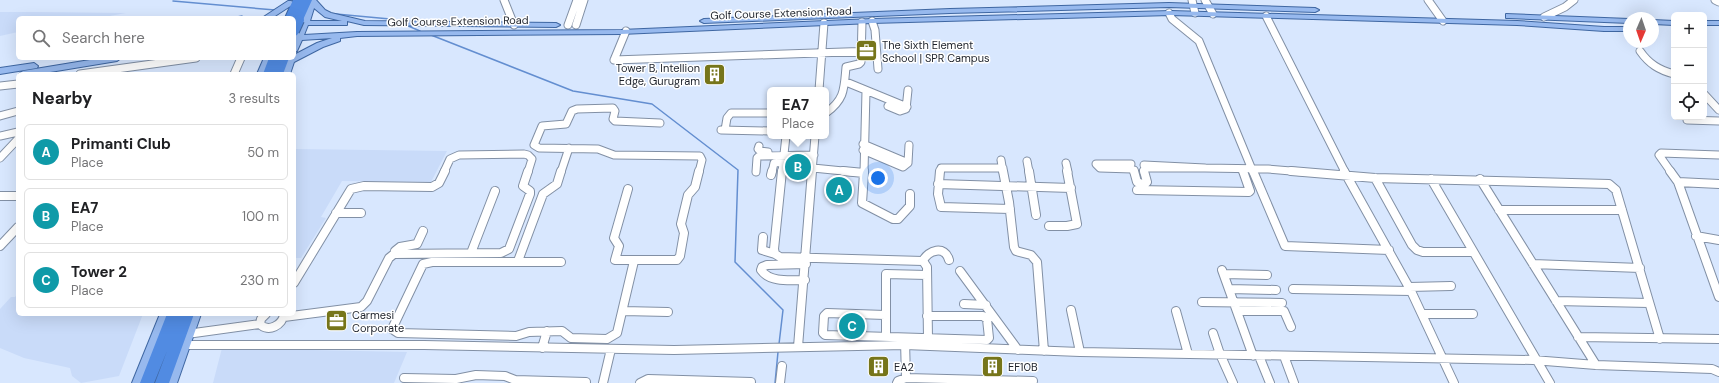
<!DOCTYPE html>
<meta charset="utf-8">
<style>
:root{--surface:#fff;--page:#f2f2f2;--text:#202124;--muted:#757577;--line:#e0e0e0;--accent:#76751a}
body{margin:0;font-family:"DM Sans",sans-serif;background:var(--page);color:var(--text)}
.controls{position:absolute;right:12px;top:12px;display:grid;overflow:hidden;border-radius:6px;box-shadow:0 4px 16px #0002}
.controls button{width:36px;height:36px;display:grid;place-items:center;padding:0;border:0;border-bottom:1px solid var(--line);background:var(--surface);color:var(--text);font:20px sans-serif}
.compass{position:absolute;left:1623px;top:12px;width:36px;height:36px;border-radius:50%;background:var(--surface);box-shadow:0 4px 16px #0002;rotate:182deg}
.you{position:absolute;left:878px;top:178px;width:14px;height:14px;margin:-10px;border:3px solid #fff;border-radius:50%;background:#1a73e8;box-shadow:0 0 0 6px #1a73e833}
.badge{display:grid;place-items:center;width:26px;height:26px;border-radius:50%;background:var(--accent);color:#fff;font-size:13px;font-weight:700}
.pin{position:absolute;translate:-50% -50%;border:2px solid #fff;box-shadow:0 1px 4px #0006}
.popup{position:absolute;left:767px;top:87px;width:62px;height:52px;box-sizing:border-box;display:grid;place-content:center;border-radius:6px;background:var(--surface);filter:drop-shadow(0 1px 3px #0005);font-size:13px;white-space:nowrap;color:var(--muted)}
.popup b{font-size:15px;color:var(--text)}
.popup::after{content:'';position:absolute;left:50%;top:100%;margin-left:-8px;border:8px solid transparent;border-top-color:var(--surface)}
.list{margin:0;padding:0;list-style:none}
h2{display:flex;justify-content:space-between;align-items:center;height:52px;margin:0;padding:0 16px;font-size:17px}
h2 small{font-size:13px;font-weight:400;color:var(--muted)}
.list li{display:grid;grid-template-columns:26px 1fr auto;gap:12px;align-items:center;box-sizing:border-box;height:56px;margin:0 8px 8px;padding:0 8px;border:1px solid var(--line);border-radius:6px}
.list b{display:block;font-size:15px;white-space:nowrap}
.list p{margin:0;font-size:13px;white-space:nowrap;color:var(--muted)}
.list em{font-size:13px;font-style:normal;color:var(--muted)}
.icon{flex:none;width:22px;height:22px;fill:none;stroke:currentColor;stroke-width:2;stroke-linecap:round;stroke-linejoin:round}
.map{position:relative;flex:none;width:1719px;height:383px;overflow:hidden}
.search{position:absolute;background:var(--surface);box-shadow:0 4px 16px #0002;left:16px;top:16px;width:280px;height:44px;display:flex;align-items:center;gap:10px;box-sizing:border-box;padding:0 14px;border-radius:6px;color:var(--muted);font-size:15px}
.panel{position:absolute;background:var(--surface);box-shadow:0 4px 16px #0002;left:16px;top:72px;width:280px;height:244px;border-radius:6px}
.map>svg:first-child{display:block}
.built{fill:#c9dbf9}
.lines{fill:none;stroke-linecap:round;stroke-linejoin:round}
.stream{stroke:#638ed0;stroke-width:1.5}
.minor-far1-casing{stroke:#8290a5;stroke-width:9}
.minor-casing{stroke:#8290a5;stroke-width:10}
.major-casing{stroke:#3f67a2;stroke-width:2}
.highway-casing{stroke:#3f67a2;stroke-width:2}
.minor-far1{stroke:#fff;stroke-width:7}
.minor{stroke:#fff;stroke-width:8}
.major{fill:#97b9ee;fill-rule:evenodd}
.highway{fill:#518be2;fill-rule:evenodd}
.highway-bridge-casing{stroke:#3f67a2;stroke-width:12;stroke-linecap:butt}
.highway-bridge{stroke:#518be2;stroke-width:10}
.labels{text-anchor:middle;stroke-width:3;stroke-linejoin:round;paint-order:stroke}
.street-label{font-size:11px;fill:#1e232c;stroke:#fff}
.poi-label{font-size:11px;fill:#1e232c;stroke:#fff;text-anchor:start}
</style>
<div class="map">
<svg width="1719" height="383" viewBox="0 0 1719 383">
<rect width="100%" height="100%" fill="#d8e7fe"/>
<path class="built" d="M0,12H37L126,13L99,18H18V32L0,36Z
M294,149L447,151L431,182L342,181L321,217L326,218L301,258H294Z
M18,293V314H143L119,376L81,383L72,376L70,368L24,358L0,348V309L11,297H15Z
M222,348L407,352L394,383H213Z"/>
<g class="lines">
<path class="stream" d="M173,1L275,10
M336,14L390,19L398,22
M232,18L242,16
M406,25L420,31
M431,35L573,91L652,104L738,170L735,262L783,310L779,344
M775,383L778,352"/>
<defs>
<path id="minor-far1" d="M504,0L514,25
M1192,0L1195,13
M1205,0L1213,14
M1428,0L1443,21
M1715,0L1719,2
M1169,13L1172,19L1199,41L1253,172
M1266,16L1345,172
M1544,17L1565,7L1574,0
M872,21L875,30L878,69
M568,25L577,0
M576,25L584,0
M1640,51C1649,64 1659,70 1674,74
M614,60L874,51
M614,60L626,31
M80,74L196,58
M234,74L241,58
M846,82L907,107
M0,86L18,84
M819,90L824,23
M1704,94L1719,110
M888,106L900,111L906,109L908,90
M826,113C845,99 844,89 846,67L859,64L861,62L862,22
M0,116L18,111
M1687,120L1719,121
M660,123L615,121L613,119L615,111L613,108L577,109L572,111L566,124L542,126L534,145L539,148L598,149L614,155L700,156L702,160L699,172
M721,130L770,131
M725,130L727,118L731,113H770
M0,136L18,132
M863,144L908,163
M759,146L758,149L760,151L768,152
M863,150L903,167L908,163L909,145
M0,158L18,139
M1001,160L1003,172
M1027,161L1029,172
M1066,163L1068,172
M1131,164H1096L1100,168L1132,169
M1144,165L1205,168H1145
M813,168L853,172
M1205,168L1268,169L1303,172
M1242,169L1243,172
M1134,170V172
M1144,170V172
M444,172L450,159L459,155L524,154L528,155L532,159L528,172
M561,172L569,148
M756,172L757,158L759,156L814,155
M772,172L774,163L784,162
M782,172L786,136
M812,172L815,136
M864,172L866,91
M940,172L941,168H1003
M1671,172L1659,155L1661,153L1719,155"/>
<path id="minor" d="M782,171L774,249L775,254L780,257L923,261L927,267L928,338
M843,171L864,173V171
M940,171L938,194L941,207L1010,209
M1003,171L1009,202L1014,247L1016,251L1031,255L1037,262L1044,351
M1029,171L1036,215
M1134,171L1137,182L1144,185L1147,182L1144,171
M1253,171L1285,246L1389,250
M1291,171L1375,178L1609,184L1616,190L1660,339
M1344,171L1411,291L1454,383
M1670,171L1678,182L1719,297
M864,173L862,203L893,219H898L910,206V194
M771,175L772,171
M1375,178L1412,245L1417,250L1423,252H1473
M1431,179L1550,383
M1480,179L1596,365
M1678,182L1719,184
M938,184L1071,188
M628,189L614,238L619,246L615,260H677L680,256L684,233L681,224L688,195L695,187L699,171
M1137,190L1249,192L1250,191L1243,171
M0,196H18
M1499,210H1622
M336,213H361
M1049,226H1067L1077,224L1067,171
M1696,236L1719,240
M763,237L762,250L775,254
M0,246L18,227
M395,251L400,247L417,244L423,231
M471,253L495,191
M518,261L543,194L557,184L561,171
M923,261C928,250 945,245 949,260
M561,262H432L423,264L392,329L398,333L516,336L529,332L562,331L571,338L607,339L617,333L634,261
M1533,264L1640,268
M1222,270L1253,356
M960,271L1018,350
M1224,274L1267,275
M805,280C791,280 770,283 761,270L762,267L767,265L806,264
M294,283L351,189L364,186L432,187L439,183L445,171
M1409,287L1451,286
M1229,289L1276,290
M1293,289L1411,291
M1556,301L1649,303
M1202,302L1282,303
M964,304L986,305
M1071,310L1080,352
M623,311L668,312
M1176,311L1188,354
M1237,311H1284L1291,327
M266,314L261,319L260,324C268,333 283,325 284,314
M1422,314H1473
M885,315L827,313L824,316L823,333L825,335L987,340L989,338L987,319L983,316H927
M284,317L361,307L367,301L389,258L394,254L501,253L509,249L530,194V191L523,186L528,171
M1213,333L1220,354L1233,383
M187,334L260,324
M886,337V274L927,275
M1578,337L1719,339
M905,341L906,378L1033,381
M184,345H424L674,350L905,345L1080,352L1533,360L1596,365L1712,369L1719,372
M798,347L812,171
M542,348L547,331
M1259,356L1270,383
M1284,356L1294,383
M404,378L456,379L476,375L505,376L515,380L586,382
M603,383L611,349
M640,383L648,379L751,382
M780,383L782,366
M897,383L898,381L906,378"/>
<path id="major" d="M308,0H316L325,10L331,13L365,21L556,23L560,25L556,27L364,25L347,21V25H308L304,35L357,32L621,30L872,19L1171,11L1517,21L1604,27H1629V31H1604L1517,25L1171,15L872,23L621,34L357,36L340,38V41L323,47L294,62L290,74H282L287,58H294V55L317,43L332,38L302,40L297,51L294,52V35H296L300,25H294V21H302ZM314,8L325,17L342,21H310Z
M288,1H291L295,3L272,18H262Z
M1169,3L1315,8L1319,10L1315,12L1169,7L950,13L704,23L700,21L704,19L950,9Z
M1506,14L1629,19V23L1509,18H1506Z
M1653,20L1674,21V25L1653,24Z
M1704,21H1719V25H1704Z
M102,58H121L117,61L38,74H19L23,71Z
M264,58H272L265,74H257Z
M34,63L38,66L37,68L0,74V68Z
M160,314H172L144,383H132Z
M189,314H201L177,383H165Z"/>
<path id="highway" d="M293,0H312L302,22H296L294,20L296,16L294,19V18H285Z
M269,58H289L283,74H263Z
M167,314H194L169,383H155L167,351L154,383H140Z"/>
</defs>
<use href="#minor-far1" class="minor-far1-casing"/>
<use href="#minor" class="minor-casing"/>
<use href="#major" class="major-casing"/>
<use href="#highway" class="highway-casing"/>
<use href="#minor-far1" class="minor-far1"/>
<use href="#minor" class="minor"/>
<use href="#major" class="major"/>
<use href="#highway" class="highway"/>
<defs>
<path id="highway-bridge" d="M294,31L299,20"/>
</defs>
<use href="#highway-bridge" class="highway-bridge-casing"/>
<use href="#highway-bridge" class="highway-bridge"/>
</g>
<defs>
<symbol id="office-square" viewBox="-11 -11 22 22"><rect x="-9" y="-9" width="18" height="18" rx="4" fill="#76751a" stroke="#fff"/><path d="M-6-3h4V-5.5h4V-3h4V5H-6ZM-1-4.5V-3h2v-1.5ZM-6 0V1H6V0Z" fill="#fff"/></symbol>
<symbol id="building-square" viewBox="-11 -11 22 22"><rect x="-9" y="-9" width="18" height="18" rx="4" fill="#76751a" stroke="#fff"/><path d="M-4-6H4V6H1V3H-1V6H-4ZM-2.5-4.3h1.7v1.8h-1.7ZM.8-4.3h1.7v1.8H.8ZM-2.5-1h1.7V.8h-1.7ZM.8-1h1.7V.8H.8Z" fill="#fff"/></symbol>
</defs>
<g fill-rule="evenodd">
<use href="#office-square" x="854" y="38" width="25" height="25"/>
<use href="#building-square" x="702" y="62" width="25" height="25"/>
<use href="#office-square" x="324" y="308" width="25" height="25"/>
<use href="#building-square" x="866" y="354" width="25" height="25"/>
<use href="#building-square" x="980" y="354" width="25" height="25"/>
</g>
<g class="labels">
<g class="street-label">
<text transform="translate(781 13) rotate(-2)" y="4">Golf Course Extension Road</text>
<text transform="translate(458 21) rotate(-1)" y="4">Golf Course Extension Road</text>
</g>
<g class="poi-label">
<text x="882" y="49">The Sixth Element<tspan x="882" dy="13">School | SPR Campus</tspan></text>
<text x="700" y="72" text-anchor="end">Tower B, Intellion<tspan x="700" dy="13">Edge, Gurugram</tspan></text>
<text x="352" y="319">Carmesi<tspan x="352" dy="13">Corporate</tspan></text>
<text x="894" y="371">EA2</text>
<text x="1008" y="371">EF10B</text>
</g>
</g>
</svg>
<div class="controls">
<button>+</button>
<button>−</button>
<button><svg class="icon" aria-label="locate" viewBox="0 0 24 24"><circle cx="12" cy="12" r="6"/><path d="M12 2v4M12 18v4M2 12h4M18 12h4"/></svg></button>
</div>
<svg class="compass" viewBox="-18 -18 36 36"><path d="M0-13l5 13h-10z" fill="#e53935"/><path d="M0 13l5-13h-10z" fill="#757577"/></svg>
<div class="you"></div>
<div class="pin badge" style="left:839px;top:190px;background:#0f9aa8">A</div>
<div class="pin badge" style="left:798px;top:167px;background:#0f9aa8">B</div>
<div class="popup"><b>EA7</b>Place</div>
<div class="pin badge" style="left:852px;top:326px;background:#0f9aa8">C</div>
<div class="search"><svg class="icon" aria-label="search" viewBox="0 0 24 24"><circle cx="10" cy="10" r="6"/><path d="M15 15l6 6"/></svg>Search here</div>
<section class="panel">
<h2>Nearby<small>3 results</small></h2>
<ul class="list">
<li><span class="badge" style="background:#0f9aa8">A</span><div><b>Primanti Club</b><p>Place</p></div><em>50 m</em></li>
<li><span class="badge" style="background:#0f9aa8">B</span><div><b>EA7</b><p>Place</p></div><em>100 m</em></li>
<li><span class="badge" style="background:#0f9aa8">C</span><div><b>Tower 2</b><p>Place</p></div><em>230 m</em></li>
</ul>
</section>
</div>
